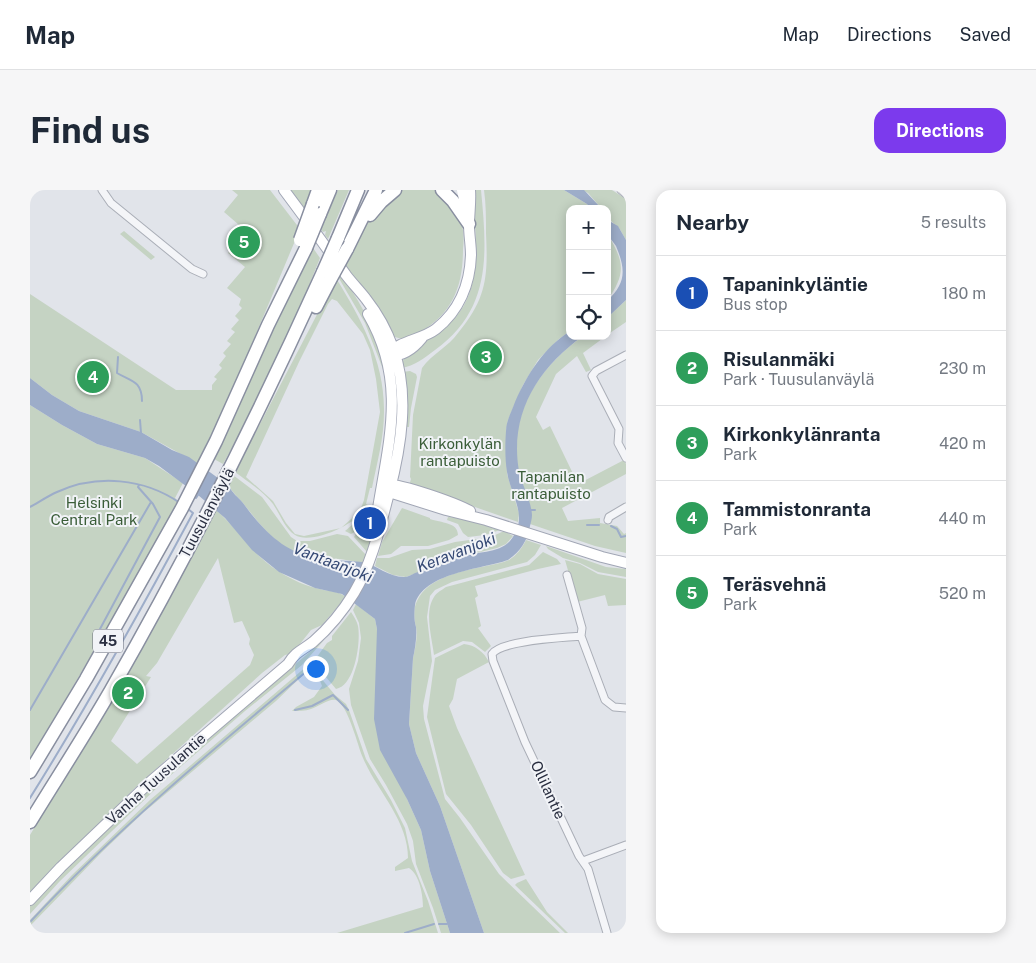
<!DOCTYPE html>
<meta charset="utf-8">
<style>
:root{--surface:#fff;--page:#f6f6f7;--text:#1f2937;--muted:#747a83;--line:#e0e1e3;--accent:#7c3aed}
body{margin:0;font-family:"Public Sans",sans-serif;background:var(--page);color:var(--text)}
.controls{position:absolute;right:15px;top:15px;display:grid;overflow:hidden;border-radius:10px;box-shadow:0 2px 12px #0003}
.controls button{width:45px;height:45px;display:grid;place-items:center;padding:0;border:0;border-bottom:1px solid var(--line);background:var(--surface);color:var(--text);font:25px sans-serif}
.you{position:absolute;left:285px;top:478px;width:18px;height:18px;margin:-12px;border:4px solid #fff;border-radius:50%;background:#1a73e8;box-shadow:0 0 0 8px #1a73e833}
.badge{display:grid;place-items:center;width:32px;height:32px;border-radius:50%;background:var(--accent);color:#fff;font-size:16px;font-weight:700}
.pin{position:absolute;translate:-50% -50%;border:2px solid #fff;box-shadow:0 1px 5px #0006}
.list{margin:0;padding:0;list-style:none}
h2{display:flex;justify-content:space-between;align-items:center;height:65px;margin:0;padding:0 20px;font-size:21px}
h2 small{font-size:16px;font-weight:400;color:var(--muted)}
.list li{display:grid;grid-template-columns:32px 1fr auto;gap:15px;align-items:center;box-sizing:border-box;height:75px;padding:0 20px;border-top:1px solid var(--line)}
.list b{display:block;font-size:19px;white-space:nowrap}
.list p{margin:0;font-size:16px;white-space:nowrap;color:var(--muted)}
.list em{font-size:16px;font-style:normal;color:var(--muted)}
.icon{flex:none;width:28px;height:28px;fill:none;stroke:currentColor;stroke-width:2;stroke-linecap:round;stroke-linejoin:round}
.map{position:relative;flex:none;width:596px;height:743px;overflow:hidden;border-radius:15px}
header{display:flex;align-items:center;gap:30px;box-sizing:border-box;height:70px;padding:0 25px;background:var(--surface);border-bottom:1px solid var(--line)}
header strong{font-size:24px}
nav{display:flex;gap:28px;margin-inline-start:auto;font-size:18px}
.intro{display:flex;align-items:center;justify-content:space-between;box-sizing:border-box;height:120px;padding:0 30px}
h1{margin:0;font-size:35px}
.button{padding:12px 22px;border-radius:15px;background:var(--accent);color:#fff;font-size:18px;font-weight:700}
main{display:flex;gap:30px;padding:0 30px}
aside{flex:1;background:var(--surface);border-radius:15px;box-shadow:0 2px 12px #0003}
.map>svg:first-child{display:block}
.green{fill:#c5d3c3;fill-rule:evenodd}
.water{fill:#9dadc9}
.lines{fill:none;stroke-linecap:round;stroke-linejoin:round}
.stream{stroke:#9dadc9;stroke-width:2}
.street-casing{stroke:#aaaeb7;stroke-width:9}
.primary-casing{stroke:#a1a6b5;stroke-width:12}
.highway-casing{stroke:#898fa0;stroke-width:15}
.street{stroke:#f4f5f8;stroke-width:7}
.secondary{stroke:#fff;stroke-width:10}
.primary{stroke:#fff;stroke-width:10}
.highway{stroke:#fff;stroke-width:12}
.highway-bridge-casing{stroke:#898fa0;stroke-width:15;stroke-linecap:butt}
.highway-bridge{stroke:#fff;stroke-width:12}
.labels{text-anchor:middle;stroke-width:4;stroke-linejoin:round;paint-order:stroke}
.shield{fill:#f1f3f7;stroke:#666a78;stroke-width:1}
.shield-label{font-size:14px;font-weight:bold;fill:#2a2f41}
.park-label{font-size:15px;fill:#3a5d38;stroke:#f1f3f7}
.street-label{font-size:15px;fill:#2a2f41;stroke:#f1f3f7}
.water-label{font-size:16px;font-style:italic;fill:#354974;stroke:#f1f3f7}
</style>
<header>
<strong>Map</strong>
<nav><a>Map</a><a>Directions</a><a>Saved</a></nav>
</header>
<div class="intro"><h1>Find us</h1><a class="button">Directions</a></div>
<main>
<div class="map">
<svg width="596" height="743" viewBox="0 0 596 743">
<rect width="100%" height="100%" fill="#e1e4ea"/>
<path class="green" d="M202,0H240L270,39C237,117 204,201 167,273L111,242L49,221L22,205L0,188V104L146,200H182V195L187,189L184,187L192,178L189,175L196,166L193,163L201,154L197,151L205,142L201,139L209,130L205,126L212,118L209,115L211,109L197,98L215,77L198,63L216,41L194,22L208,5Z
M259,0H282L275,23Z
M308,0H319L298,49L295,45L296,41L293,42L291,39Z
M373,0C383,0 395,0 404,0C412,2 416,11 420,17C423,21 428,27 431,32C434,40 434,51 433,59C433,96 423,123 389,143C379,148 371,151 361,145L313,74C326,50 348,11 373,0Z
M442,0H451C457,63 462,119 405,160C394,168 385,176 371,178C373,159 402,149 415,138C422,132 428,125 433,117C453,82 445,39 442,0Z
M454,0H534L557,14L561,19H540V141L529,149L508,170L493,195L478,230L476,240L477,284L489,323L488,332L442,316L447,321L379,296L381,289L380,287L383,225L392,178C402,164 418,157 428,143C457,108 458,86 456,43C456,28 456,14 454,0Z
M552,0H582L596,9V50C593,46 591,39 587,36C580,30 577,29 577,19H572L558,3Z
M94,41L125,67L121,70L90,44Z
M577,43C595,73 596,83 577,111Z
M283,58L290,68L270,118L224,218L193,274L184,269L197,242L202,224Z
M309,81C329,111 351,145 354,182L335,133L307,85Z
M306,88C331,129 355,172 354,222C354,248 347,273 342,298H340L336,314L338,315C331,332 282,356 265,345C255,339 250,324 243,314C233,301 218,292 205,282ZM302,109L307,111L333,144L340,160L346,189L350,222L334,310L330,321L311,338L274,346L265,344L256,333L243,311L216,287L269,172L298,114Z
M596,110V132L577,145V128Z
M553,146H576L553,163L561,180L556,182L547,166L526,184L506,227L513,240L520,236L548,294L594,270L596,274V284L532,318L538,331L570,328V333L587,336L594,344L596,343V363L565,356L500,334C504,316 493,301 489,283C477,226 507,179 553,146Z
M380,181L386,184L387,187L381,218L379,237H377L372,182Z
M0,215L32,235L67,254L115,268L153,293L145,308L148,311L107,387L0,570Z
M203,285L232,307L261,347L267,351H280L307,344L318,346L336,365L333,373C326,372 318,370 310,369C296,368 282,370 269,364C246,356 227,331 213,313C208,307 202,302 198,295Z
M372,318L400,328V329C411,333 428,332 428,345L419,350L398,356H371L361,364L348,366L352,352Z
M186,320C209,340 224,367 250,382C262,390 276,396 290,399C299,402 307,400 316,407L292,435L281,440L266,459L260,464L255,465L232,483L104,599L0,702V645L118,449ZM188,368L204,433L212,431L220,449L219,454L224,465L220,475L107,574L81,551L121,487L116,486L127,473Z
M418,327L431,328L470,340L455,345L438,347L433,343L428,334L417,330Z
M329,329L339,331L338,337L341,338L340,351L337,362L324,347L326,344L325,342L321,344L315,341Z
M474,341L483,346L476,354L467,358L429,367L376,387L363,385L345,376L347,368H359L382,360L400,359L425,352L461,347Z
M496,350L511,355L505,365L497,372L422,392L405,400L400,406L397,427L402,471L393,516L394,529L415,609L430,628L469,684L530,743H454L410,616L386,563L379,534L383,468C385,459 388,447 386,437C384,429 383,419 387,411C398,387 432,381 456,376C464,374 472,373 479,370C487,365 492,358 496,350Z
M516,356L576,377L596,379V387L568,382L550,373L533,368L518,359Z
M513,362L527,369L531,374L508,379L445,396L448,406L445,408L451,436L448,438L461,456L455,462L442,452L433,451L404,465C402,448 394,422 404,407C407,402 412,400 416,397L499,375Z
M535,370L550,374L568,384L596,389V415L578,416L575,405L547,412Z
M326,414L345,429L347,439V465L377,609L391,640L400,681L420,743H411L403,718L386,674L383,651L377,634L356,595L340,569L321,515L319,499L328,471L331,448L329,433L323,420Z
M321,422C324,427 327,431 328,436C331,452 325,496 306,499L285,474L284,471L297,453L302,450V446Z
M295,449L272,475L215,521L133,592L30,691L0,724V715L58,657L130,589Z
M434,454C445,455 454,462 459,472L427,489L423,509L419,516L427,538L495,685L481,689L473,683L441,635L416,604L397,527L405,468Z
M280,475L305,505L316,514L319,520L336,569L361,610L375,638L382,671L398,711L408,743H307L393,717C393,706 390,685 379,678L365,681V677L378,668C378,630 347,601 333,568C328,557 318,514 306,510C299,508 288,517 281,519C275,521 269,521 262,521L266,517L284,507L292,496L289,488L281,481L274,484L246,511L113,623L72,662L0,736V730L42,685L120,610L277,476Z
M496,689L517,722L538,743H535L485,695L487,693Z"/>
<path class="water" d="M534,0H554L572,19H561L557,14Z
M577,26L581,32L588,36L596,50V110L577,128V111C596,93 596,80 586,56C583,51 578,47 577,42C576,38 577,31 577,26Z
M540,141V146H553C508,178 479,224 489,281C492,296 501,309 502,325C502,328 501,332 500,336C497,351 491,361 478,370C452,379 392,383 385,415C384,424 384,430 386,437C387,447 385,459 383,468L379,534L386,563L410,616L454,743H420L400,681L391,640L377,609L350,560L344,529L347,439L345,429L312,404L285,398L249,382L222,360L195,328L168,305L129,276L115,268L67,254L32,235L0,215V188L22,205L49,221L111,242L142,260L159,267L199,296C202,303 208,307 213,313C232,339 254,363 287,368C302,371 317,370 332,372C347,375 358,387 374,387C378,387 381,385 385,383C389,381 395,382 399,380C409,375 420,371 430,367C446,361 468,364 480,351C500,327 481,307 477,282C475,270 475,254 476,241C476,231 482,221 485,212C498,183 513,159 540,141Z"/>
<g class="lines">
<path class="stream" d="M88,167L87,183C100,191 112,190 112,211
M110,230L111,243
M166,308L168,305
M0,317C9,312 18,306 27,302C67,284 114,288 150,313
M501,320H505
M557,335H569
M581,336L587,339L591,347L596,346
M70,439L130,327L123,314L108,297L109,295
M0,520L121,312
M265,520L282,516L303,505L318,520
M0,608C58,515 111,420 163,323L158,319
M0,732C85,641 181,561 277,481
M409,734H417
M375,743L404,734"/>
<defs>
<path id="street" d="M72,0L81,13L162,79L173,84
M591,0L596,4
M596,165L566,181L562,186L589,239L588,253L596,268
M578,330L579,327L596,317
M537,385L552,438L551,446
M553,671L596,655
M577,743L558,679L549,666L495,552L463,471L462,464C472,450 533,448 551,446L575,510L584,517L596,518"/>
<path id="primary" d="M338,124C379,194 357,256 346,331
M359,164C368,151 392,150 406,139C429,121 440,94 441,65C441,55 439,45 439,35C439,23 441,12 440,0
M360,166C373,166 384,158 392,148
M355,295C370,293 425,313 440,321
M356,299L359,302L416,320L456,330L572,367L596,373
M0,710L31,677L121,591L258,474C266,461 273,460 283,452C299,438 313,421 324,403C342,373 350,337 359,303C371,257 380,204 363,158C357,141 347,123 336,109C330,101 322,93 316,85C296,57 275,28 254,0"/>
<path id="highway" d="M412,0L423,11L439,34
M283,14L288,0
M290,24L300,0
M340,25L351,12L365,0
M308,48L328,0
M317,59L346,0
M286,117L300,90
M0,582L56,489L152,318L186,251L238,135L276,58
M0,632C27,588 55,545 81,500C159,364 229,224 293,82"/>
</defs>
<use href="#street" class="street-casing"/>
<use href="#primary" class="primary-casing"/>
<use href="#highway" class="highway-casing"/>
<use href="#street" class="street"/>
<path class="secondary" d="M432,0L438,28"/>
<use href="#primary" class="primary"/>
<use href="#highway" class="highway"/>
<defs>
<path id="highway-bridge" d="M270,50L283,14
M276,58L290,24
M293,82L308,48
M300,90L317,59"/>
</defs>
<use href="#highway-bridge" class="highway-bridge-casing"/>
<use href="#highway-bridge" class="highway-bridge"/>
</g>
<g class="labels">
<rect class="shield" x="63" y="439.5" width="30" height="23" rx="4"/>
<g class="shield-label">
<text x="78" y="456">45</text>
</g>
<g class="park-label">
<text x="430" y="259">Kirkonkylän<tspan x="430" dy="17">rantapuisto</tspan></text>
<text x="521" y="292">Tapanilan<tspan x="521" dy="17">rantapuisto</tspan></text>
<text x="64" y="318">Helsinki<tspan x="64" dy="17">Central Park</tspan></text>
</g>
<g class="street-label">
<text transform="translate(177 323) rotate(-62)" y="5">Tuusulanväylä</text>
<text transform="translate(126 589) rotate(-42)" y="5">Vanha Tuusulantie</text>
<text transform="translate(518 600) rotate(65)" y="5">Ollilantie</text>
</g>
<g class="water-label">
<text transform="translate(426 362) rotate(-21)" y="6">Keravanjoki</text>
<text transform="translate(303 372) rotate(21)" y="6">Vantaanjoki</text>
</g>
</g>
</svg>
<div class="controls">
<button>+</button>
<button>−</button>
<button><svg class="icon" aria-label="locate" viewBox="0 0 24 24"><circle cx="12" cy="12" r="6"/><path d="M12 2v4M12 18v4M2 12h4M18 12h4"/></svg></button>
</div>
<div class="you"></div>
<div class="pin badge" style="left:340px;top:333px;background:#1a4fb4">1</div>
<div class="pin badge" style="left:98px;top:503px;background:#2e9e5b">2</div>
<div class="pin badge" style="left:456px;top:167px;background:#2e9e5b">3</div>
<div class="pin badge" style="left:63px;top:187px;background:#2e9e5b">4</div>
<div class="pin badge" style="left:214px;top:52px;background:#2e9e5b">5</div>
</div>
<aside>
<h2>Nearby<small>5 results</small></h2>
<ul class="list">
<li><span class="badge" style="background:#1a4fb4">1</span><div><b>Tapaninkyläntie</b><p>Bus stop</p></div><em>180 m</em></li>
<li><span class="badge" style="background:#2e9e5b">2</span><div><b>Risulanmäki</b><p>Park · Tuusulanväylä</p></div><em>230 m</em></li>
<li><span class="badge" style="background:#2e9e5b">3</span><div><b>Kirkonkylänranta</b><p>Park</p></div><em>420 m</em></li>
<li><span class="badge" style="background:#2e9e5b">4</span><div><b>Tammistonranta</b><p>Park</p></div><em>440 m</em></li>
<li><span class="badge" style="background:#2e9e5b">5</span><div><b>Teräsvehnä</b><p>Park</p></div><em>520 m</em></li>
</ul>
</aside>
</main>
